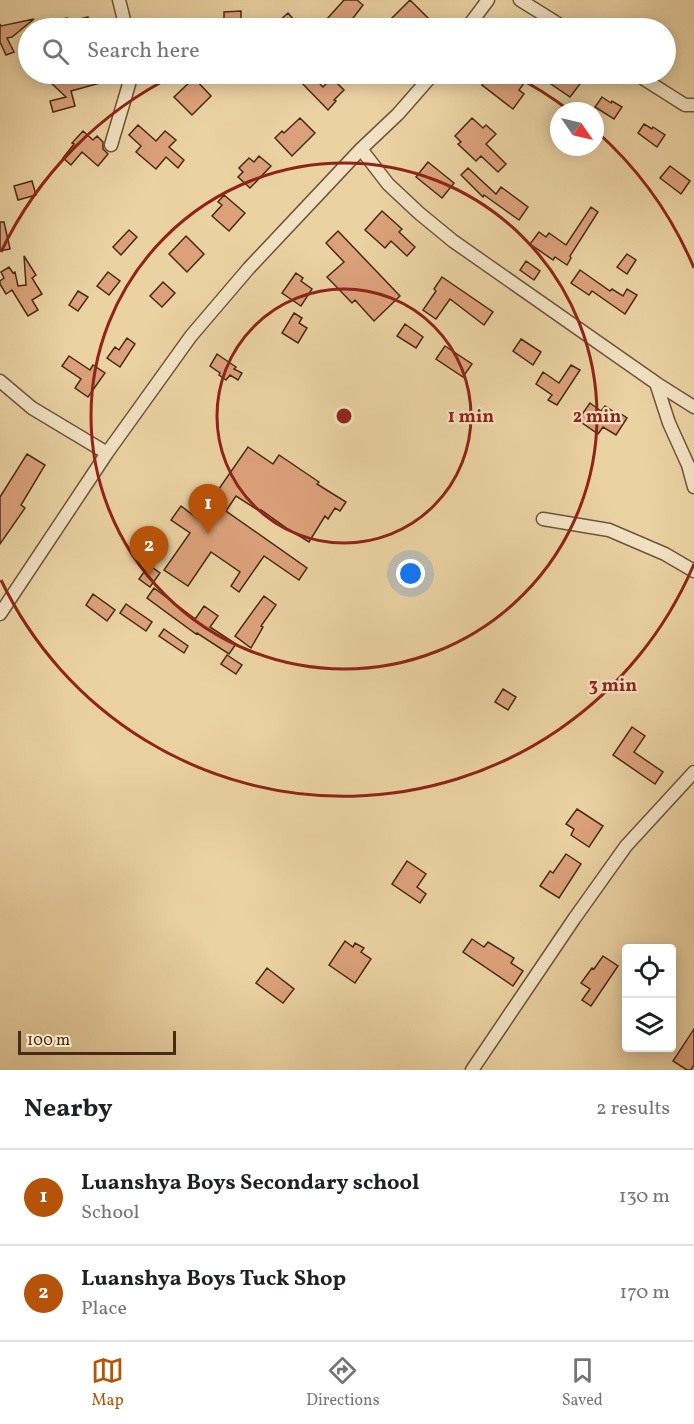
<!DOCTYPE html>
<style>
:root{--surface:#fff;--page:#f2f2f2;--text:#202124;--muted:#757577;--line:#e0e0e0;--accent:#b45309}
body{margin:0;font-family:Vollkorn,serif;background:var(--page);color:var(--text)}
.controls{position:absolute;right:18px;bottom:18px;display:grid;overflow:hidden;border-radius:6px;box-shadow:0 3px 15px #0003}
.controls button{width:54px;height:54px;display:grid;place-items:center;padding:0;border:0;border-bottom:2px solid var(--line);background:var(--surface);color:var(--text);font:30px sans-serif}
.compass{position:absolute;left:550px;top:102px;width:54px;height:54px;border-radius:50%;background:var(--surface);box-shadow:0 3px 15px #0003;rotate:124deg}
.scale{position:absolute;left:18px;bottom:15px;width:158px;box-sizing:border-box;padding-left:6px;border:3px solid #462b16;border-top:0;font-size:16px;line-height:21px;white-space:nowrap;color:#462b16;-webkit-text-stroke:4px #f2e2c3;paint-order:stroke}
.you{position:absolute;left:411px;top:574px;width:21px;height:21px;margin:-15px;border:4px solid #fff;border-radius:50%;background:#1a73e8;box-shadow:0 0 0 9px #1a73e833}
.badge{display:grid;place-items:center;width:39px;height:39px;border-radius:50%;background:var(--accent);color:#fff;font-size:20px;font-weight:700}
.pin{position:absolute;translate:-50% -50px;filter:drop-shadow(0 2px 3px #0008)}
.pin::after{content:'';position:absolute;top:32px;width:21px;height:18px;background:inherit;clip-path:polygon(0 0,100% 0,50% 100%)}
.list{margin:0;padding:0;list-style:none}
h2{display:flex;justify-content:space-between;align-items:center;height:78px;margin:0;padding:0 24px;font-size:26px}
h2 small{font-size:20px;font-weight:400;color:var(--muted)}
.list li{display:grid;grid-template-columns:39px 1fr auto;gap:18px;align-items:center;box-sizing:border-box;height:96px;padding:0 24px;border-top:2px solid var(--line)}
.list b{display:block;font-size:22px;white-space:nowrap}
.list p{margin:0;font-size:20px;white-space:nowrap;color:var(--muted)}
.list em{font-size:20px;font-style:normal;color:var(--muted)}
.icon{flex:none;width:33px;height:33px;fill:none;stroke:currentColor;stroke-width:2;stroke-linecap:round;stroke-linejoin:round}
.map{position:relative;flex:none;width:694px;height:1070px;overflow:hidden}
.search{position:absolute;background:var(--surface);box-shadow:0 3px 15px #0003;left:18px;right:18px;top:18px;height:66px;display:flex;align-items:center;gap:15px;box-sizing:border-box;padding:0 21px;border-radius:33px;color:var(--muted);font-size:22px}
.sheet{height:270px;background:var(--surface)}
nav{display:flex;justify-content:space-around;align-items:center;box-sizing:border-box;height:84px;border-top:2px solid var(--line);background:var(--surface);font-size:16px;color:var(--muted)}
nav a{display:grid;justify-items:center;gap:3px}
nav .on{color:var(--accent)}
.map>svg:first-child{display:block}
.building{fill:#dca17b;stroke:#462b16;stroke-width:1.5}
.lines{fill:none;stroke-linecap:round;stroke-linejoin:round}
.street-casing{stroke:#6f5539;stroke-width:15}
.street{stroke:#f2e2c3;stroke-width:12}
.ring{fill:none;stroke:#8f2418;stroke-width:3}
.centre{fill:#8f2418;stroke:#f2e2c3;stroke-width:3}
.ring-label{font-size:18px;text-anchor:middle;font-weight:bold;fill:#8f2418;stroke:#f2e2c3;stroke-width:4.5;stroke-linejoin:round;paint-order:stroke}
</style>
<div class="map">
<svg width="694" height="1070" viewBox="0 0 694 1070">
<rect width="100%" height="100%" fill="#ebd2a3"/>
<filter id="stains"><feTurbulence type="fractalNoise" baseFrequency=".00333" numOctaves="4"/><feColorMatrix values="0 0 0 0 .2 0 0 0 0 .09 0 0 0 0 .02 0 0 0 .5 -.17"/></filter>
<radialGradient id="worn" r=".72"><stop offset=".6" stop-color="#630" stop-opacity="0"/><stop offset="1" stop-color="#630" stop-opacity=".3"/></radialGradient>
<path class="building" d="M344,0H357L363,5L350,22L358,28H338L327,19Z
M410,0L431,21L423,28H382Z
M241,11V24L224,25V12Z
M288,13L301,28H284L278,22Z
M88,17L91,28H38V26L67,18L68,22Z
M34,19L12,37L7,38L14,52L6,55L0,42V24L1,26Z
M56,74H97L100,83L71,91L75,106L53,112L50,101L66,97L49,81Z
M303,74H310L323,87L332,78L344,90L334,100L336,101L328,110L298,79Z
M503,74H519L527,79L519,90L524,94L513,109L482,85L489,75L497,82Z
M558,74H564L580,84L570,97L551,84Z
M194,78L211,96L192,115L174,97Z
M602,97L611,103L612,101L622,107L614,119L595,107Z
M300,118L315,133L292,156L275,138L282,131L284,133Z
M472,118L483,128L486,125L496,134L486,144L506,164L498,172L481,156L476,161L458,144L461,142L455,136Z
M644,124L652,129L653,127L665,135L657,147L638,133Z
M138,125L156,141L165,131L176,140L169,147L184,160L178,168L166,157L156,169L136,152L141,146L129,135Z
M83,131L93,140L97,136L103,142V149L108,154L98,166L82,152L71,165L63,158L74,144L72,143Z
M259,156L271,166L250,188L238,177L243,172L239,168L249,158L254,162Z
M428,162L454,183L442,198L416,177Z
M670,166L690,181L681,194L660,178Z
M468,168L496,194L501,187L528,207L519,220L484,195L483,197L461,175Z
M32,181L36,195L18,200L14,186Z
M224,195L245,213L229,231L212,216L222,205L218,202Z
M591,207L598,212L570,256L571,258L567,265L555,257L553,260L530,244L539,232L546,237L549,233L566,245Z
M382,211L402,229L399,232L415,247L407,256L391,241L385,248L365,230Z
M0,222H4L10,249L0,251Z
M129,230L137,237L121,255L113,247Z
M338,231L400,296L374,321L355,300L352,303L327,277L344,262L326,243Z
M186,236L204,254L187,272L169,254Z
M627,254L636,260L627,274L617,267Z
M24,256L36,275L32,278L42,294L32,300L38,310L28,316L12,290L6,294L0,284V281L4,278L1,272L9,267L13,273L15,272L18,286L26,285Z
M526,261L540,271L534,280L520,270Z
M580,270L610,291L612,289L623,296L627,289L637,295L625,314L592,291L589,295L571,283Z
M108,272L120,281L109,295L97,286Z
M296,273L303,278L301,281L312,289L301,306L282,293Z
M442,277L493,312L484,325L450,299L436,319L423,310L436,291L434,289Z
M163,282L175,293L162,307L150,296Z
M78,291L88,297L78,311L69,305Z
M294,313L302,318L299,323L307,328L298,343L282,333Z
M405,324L423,337L416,348L397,336Z
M127,338L135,344L120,367L107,358L115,347L119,350Z
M521,339L541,352L533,365L513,351Z
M445,346L472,364L463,377L436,359Z
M217,354L236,367L234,369L242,373L238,380L230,375L226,380L219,375L220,373L210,366Z
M69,356L90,370L93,365L105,373L88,397L75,388L81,379L62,366Z
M571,365L580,370L557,405L548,400L552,395L536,384L543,372L559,383Z
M590,403L601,411L605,406L617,414L618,412L627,418L616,435L603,427L598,434L578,420Z
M248,447L273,464L279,455L319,482L317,484L346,502L340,511L335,508L328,519L325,516L309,542L288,529L261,510V512L236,496L226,511L307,568L299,580L264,556L239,592L231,586L240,572L211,552L188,586L164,570L190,533L171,520L181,506L198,519Z
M27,454L45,465L21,505L25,508L0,544V497Z
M149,565L160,573L150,587L139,579Z
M154,588L194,618H196L204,606L218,616L210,627L236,644L229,654L197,633L196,634L147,598Z
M93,594L115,610L107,621L86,605Z
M264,596L276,605L261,626L263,627L251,648L235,636Z
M126,604L152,622L146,631L120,613Z
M164,629L188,646L184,653L159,636Z
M227,655L242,665L236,674L221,664Z
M503,689L516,697L508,710L495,702Z
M632,727L645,736L634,752L663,772L655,784L613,755Z
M577,809L603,826L589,847L571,835L574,829L566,824Z
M566,854L581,864L559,898L540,886L550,871L553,873Z
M407,861L426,874L417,887L426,894L420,903L392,884Z
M472,939L484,947L488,942L514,958L511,963L523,971L513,986L463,952Z
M345,941L353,947L355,943L364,948L361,952L371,959L355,983L329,965Z
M603,956L618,966L591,1006L582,1000L590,989L581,983L592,968L594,969Z
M267,968L294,989L283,1003L256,983Z
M694,1029V1065L691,1070H687L673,1061Z"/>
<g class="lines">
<defs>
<path id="street" d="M119,0L126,28
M520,0L565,28
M467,28L488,0
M636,74L685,105H694
M111,145L132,74
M361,149L388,184L419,213L453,241L656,383L694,407
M0,381L32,408L107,453
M656,383L669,423L688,465L694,487
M543,519L609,530L665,554L694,571
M0,614L107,453L191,336L249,268L361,149L398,114L433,74
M472,1070L574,919L626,846L694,772"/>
</defs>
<use href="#street" class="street-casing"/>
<use href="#street" class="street"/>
</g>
<g class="ring">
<circle cx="344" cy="416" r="127"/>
<circle cx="344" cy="416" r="253"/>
<path d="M694 564A380 380 0 0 1 1 580M1 252A380 380 0 0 1 177 74M511 74A380 380 0 0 1 570 111M596 131A380 380 0 0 1 694 268"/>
</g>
<circle cx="344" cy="416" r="9" class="centre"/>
<g class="ring-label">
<text x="471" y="422">1 min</text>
<text x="597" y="422">2 min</text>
<text x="613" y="691">3 min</text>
</g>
<rect width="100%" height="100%" filter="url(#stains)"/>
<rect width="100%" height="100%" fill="url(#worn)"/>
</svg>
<div class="controls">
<button><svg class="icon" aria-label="locate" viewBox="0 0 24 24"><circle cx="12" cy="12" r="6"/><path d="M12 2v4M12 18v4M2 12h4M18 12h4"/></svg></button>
<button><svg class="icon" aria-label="layers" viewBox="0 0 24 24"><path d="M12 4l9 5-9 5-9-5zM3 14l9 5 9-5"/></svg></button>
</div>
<svg class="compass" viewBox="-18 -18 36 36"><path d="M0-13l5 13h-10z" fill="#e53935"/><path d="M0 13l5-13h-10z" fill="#757577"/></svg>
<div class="scale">100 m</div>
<div class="you"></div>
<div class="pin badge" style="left:208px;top:534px">1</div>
<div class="pin badge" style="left:149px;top:576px">2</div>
<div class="search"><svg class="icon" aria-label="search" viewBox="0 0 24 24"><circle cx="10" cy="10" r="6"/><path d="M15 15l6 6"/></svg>Search here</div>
</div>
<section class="sheet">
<h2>Nearby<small>2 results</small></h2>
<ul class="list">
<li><span class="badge">1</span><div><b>Luanshya Boys Secondary school</b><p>School</p></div><em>130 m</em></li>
<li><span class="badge">2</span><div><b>Luanshya Boys Tuck Shop</b><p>Place</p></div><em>170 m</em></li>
</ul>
</section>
<nav>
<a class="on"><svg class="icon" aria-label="map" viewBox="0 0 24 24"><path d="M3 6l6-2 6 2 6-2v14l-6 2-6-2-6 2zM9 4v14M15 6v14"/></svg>Map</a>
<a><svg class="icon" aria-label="directions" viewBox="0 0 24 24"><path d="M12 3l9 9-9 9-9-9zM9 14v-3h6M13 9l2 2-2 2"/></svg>Directions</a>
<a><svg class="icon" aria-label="saved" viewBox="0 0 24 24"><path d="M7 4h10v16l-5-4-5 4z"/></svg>Saved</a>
</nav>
